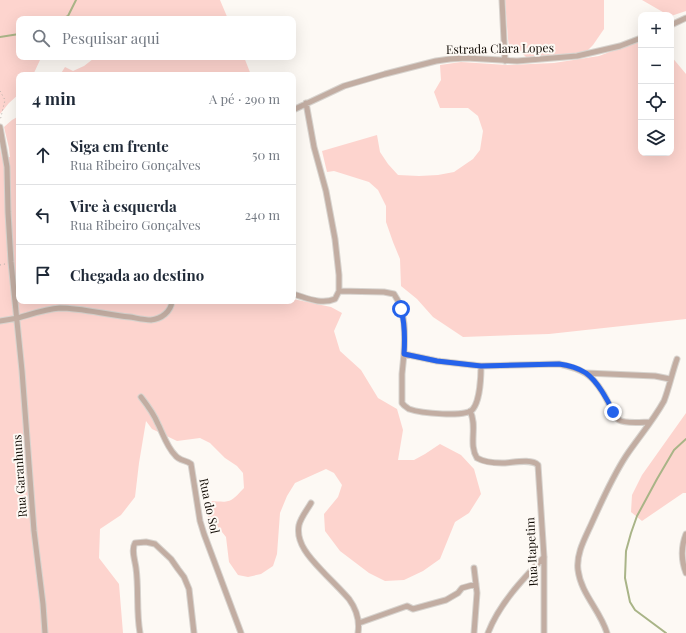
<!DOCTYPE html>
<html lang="pt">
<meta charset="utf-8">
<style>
:root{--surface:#fff;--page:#f2f2f3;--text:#1f2937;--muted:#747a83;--line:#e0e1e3}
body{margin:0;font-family:"Playfair Display",serif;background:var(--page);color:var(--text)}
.controls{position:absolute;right:12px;top:12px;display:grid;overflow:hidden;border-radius:8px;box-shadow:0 4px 16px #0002}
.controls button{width:36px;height:36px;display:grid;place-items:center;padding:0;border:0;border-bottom:1px solid var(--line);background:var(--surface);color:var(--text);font:20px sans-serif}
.stop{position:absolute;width:12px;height:12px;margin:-9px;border:3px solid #2563eb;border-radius:50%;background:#fff}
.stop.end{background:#2563eb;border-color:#fff;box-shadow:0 1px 4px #0008}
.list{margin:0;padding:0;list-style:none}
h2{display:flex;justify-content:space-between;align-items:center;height:52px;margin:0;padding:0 16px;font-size:17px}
h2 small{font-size:13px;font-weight:400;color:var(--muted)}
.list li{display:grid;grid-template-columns:26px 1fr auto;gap:12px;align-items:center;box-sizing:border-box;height:60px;padding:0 16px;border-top:1px solid var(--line)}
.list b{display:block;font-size:15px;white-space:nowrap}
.list p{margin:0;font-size:13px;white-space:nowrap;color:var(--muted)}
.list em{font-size:13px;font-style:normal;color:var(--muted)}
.icon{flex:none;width:22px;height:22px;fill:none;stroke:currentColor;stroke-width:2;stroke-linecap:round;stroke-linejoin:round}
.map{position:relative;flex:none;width:686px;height:633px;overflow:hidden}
.search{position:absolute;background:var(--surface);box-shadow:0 4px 16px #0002;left:16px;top:16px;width:280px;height:44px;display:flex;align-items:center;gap:10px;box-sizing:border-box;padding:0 14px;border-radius:8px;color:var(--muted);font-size:15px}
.panel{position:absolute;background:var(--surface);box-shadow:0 4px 16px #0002;left:16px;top:72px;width:280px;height:232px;border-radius:8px}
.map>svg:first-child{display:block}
.green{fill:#fdd4ce}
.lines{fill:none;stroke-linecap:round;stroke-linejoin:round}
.stream{stroke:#a9b487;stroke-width:2}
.minor-casing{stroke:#d7d3ce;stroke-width:7}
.path{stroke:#b4afa9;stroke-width:1;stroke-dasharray:1 3;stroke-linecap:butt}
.minor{stroke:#c2ada2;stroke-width:5}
.route{stroke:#2563eb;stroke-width:5}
.labels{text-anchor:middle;stroke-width:4;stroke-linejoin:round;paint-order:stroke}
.street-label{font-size:12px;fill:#110b04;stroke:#fdf9f4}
</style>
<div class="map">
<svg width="686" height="633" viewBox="0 0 686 633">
<rect width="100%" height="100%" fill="#fdf9f4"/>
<path class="green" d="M0,0H220L228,19H19V57H41L40,60L33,75H19V94L9,103L0,114Z
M505,0H604V29L593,45L587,51L578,53L526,57L520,51L514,50L509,46L508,39Z
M642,0H686V11L671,16L668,15Z
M641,40V153H671V56L686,74V319L549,334L516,335L463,337L433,317L417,299L401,286L400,259L393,242L386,222V206L378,190L369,182L334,171L327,172L322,151L377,135L380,152L388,164L398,175L419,176L438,175L454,172L473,159L480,150L483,131L478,116L468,108H440L434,92L441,80L440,65L461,62L507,65L554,63L599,56Z
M94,57H244L251,75H60L65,67L73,71L84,66L93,59Z
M19,116V301H293V299L331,307L342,313L334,331L340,351L361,370L378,398L397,409L403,430L398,460H414L425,454L440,444L461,455L474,469L481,494L469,513L455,522L440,559L423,571L404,580L385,581L369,573L340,551L325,531L324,514L338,497L342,485L334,473L326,469L295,483L287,496L280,513L277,554L273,566L261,574L248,577L238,575L229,562L226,537L218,527L209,520L207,513L210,501C231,502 229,504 244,488L243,473L237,466L225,458L210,443L200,438L177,441L152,429L146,421L139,463L135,497L121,515L100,529L99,558L119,584L123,633H0V148L2,158L10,157L9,148L4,127L12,120Z
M686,413V493H683L642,521L631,512L632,495L642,475Z"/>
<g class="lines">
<path class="stream" d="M62,19L68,16L76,0
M0,37L19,34
M666,633L635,610L630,602L625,578L626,551L631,533L637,516L657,479L674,450L686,439"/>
<defs>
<path id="minor" d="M502,0L505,61
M671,25L686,18
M293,110L344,86L385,74L436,61L450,59L466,58L517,61L577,56L620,46L641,38
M0,127L7,167L8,212L11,262L22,371L34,531L43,604L45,633
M339,291L384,292L394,294C406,311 405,334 404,354L437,361L481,366L559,364C568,366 577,368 585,373C594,378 604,393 608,402C611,408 613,416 619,420C625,424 643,422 650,422
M293,294C307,298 321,305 335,299L339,291V275L335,239L326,191L314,147L306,103
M0,321C6,320 12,319 18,318C32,314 45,309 60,308C82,308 107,315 130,317C136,318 144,320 151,320C161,319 171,312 172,301
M404,354L402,374V403C404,406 406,407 409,409C420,413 466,418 473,409C480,400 481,376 481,366
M586,373L655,376L670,379
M141,397C148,406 154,414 158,424C163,434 167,447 175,455C179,461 186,460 191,464L200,521L204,534L241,633
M470,411C478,426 468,444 477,458C484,462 494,463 502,463C512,463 531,458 538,465L544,557V633
M311,503C307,510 301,517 299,525C295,545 314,562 326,575C334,583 342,591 349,599C357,610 360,620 358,633
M686,534C681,547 681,560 686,573
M359,623L407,606L413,609L446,600L458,593L462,588L476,584
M140,633C136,611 139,589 136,568C135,560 131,550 135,543L146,542L155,544L171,559L178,569L184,577L189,589L194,633
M474,633L477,593L474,568
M488,633C499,604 523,579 544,557
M607,633C600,610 581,594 578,570C576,555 584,540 590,527C601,503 611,479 626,456C638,438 653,421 664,401C669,388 672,373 677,359"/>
</defs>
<use href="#minor" class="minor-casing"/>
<path class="path" d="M0,91L5,100L0,121
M0,265L5,264"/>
<use href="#minor" class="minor"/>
</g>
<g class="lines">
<path class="route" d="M401,309C405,324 405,339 404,354L437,361L481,366L559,364C568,365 578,368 586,373C597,381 608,400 613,412"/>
</g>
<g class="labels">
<g class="street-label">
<text transform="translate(500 49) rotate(-1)" y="4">Estrada Clara Lopes</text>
<text transform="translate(20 476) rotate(-94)" y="4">Rua Garanhuns</text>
<text transform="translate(209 506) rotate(78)" y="4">Rua do Sol</text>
<text transform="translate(532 552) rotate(-93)" y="4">Rua Itapetim</text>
</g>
</g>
</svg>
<div class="controls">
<button>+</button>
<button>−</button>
<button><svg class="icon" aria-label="locate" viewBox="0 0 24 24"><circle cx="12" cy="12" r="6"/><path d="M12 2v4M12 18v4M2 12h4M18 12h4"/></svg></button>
<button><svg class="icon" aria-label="layers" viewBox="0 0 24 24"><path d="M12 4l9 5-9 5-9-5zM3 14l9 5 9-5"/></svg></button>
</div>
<div class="stop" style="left:401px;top:309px"></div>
<div class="stop end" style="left:613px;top:412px"></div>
<div class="search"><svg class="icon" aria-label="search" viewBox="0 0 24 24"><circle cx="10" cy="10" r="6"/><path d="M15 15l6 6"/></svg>Pesquisar aqui</div>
<section class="panel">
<h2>4 min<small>A pé · 290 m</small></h2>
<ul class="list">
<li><svg class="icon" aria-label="ahead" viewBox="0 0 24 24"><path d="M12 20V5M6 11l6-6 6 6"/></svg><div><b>Siga em frente</b><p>Rua Ribeiro Gonçalves</p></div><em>50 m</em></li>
<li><svg class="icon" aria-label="left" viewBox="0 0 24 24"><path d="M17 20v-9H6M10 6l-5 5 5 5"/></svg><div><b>Vire à esquerda</b><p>Rua Ribeiro Gonçalves</p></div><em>240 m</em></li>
<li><svg class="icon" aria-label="arrive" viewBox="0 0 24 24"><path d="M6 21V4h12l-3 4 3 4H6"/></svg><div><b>Chegada ao destino</b></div></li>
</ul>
</section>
</div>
